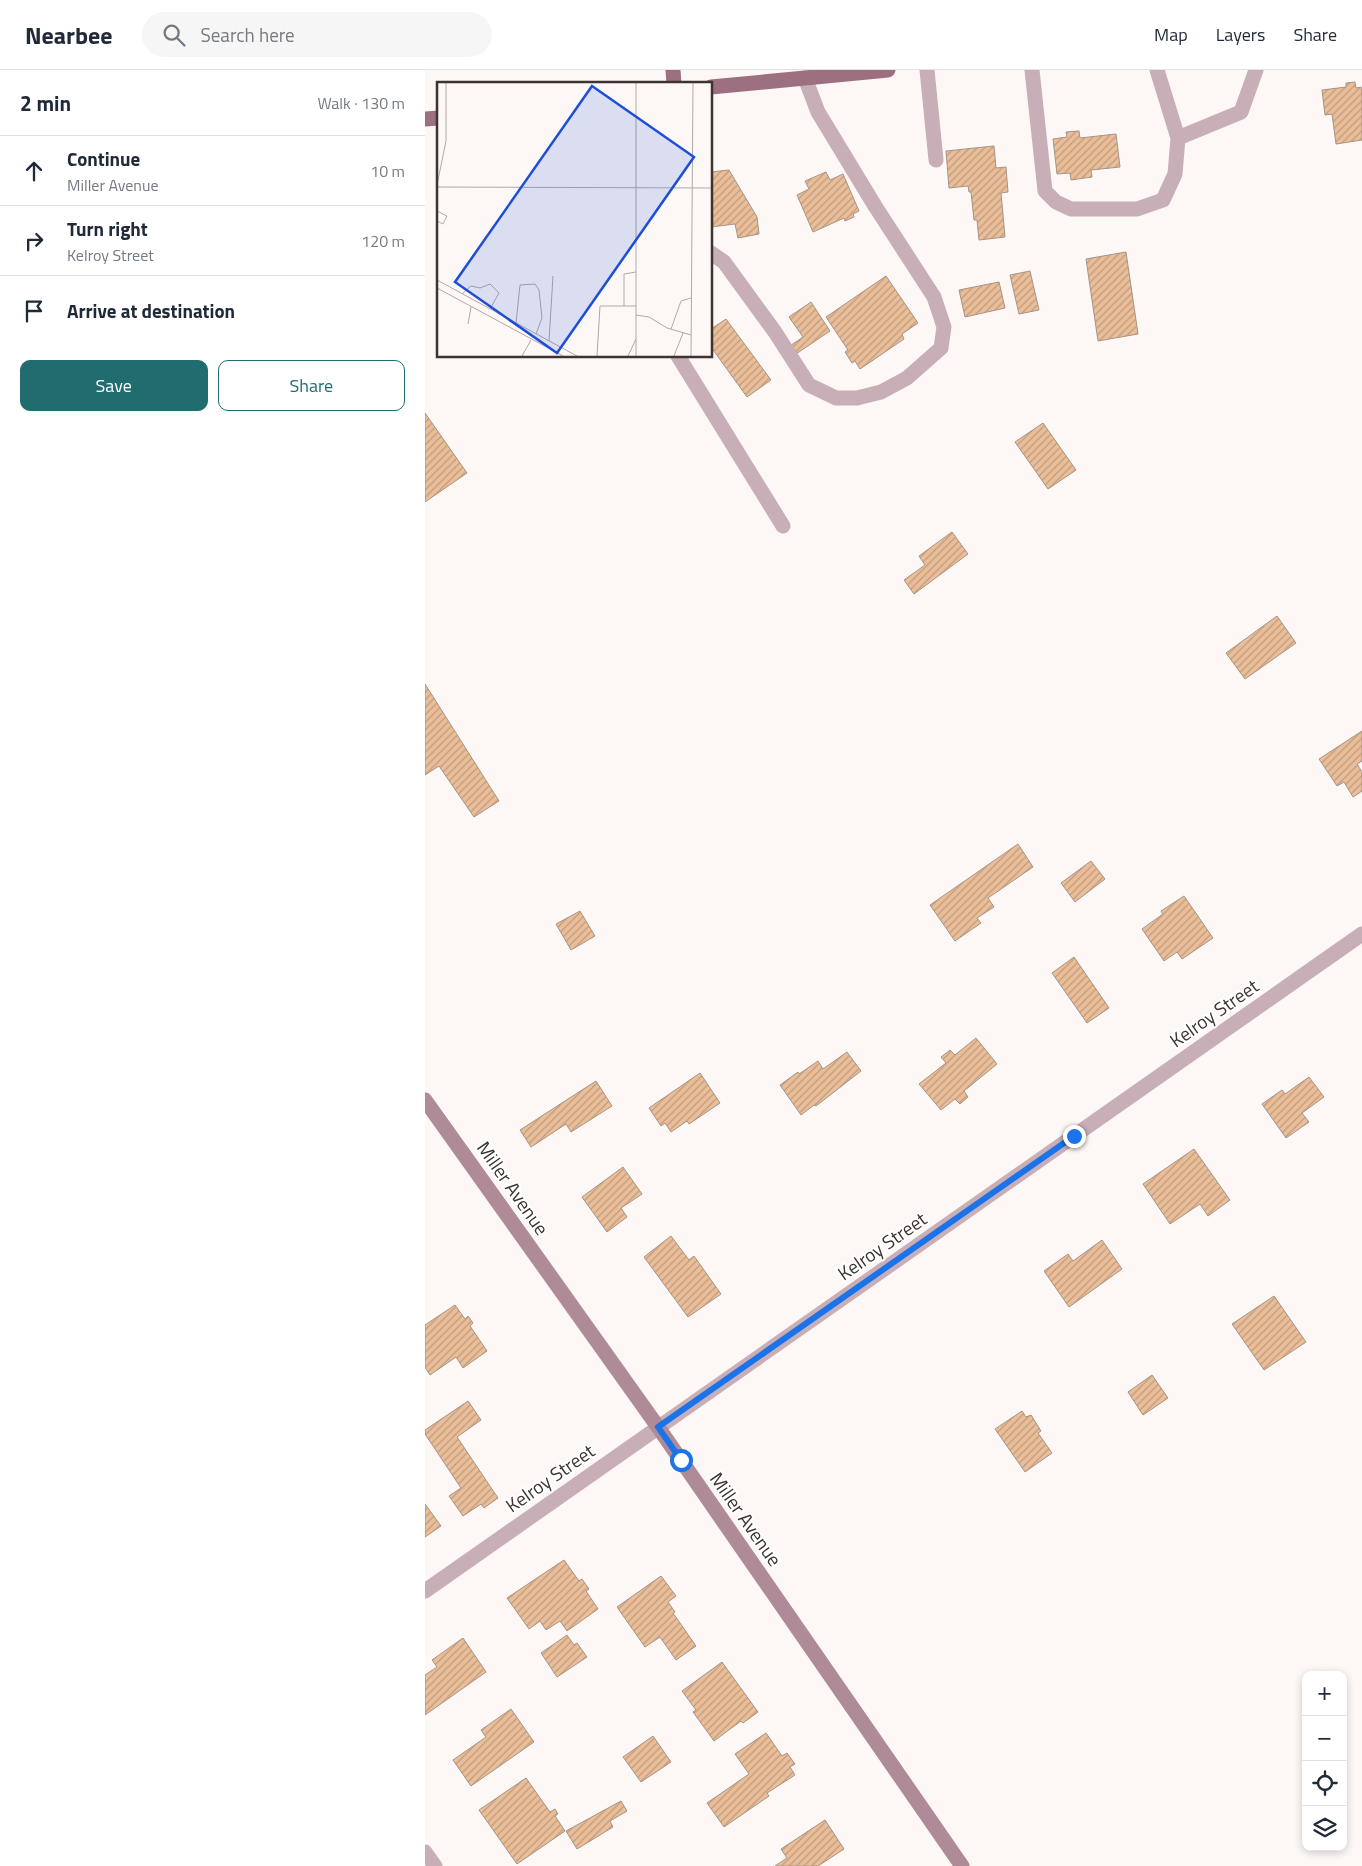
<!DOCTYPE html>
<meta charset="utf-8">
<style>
:root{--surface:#fff;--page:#f6f6f7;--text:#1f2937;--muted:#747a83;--line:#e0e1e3;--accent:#206c6e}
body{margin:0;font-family:"Titillium Web",sans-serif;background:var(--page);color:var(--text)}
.controls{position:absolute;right:15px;bottom:15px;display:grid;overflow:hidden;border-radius:10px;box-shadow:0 2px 8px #0003}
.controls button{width:45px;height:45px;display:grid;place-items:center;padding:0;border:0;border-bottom:1px solid var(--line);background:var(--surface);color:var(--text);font:25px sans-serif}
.stop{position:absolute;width:15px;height:15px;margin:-11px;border:4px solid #1a73e8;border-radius:50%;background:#fff}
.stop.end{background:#1a73e8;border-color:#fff;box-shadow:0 1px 5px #0008}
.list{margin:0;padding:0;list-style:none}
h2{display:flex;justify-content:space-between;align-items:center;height:65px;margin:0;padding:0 20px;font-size:21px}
h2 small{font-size:16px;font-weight:400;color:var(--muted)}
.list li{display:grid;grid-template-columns:32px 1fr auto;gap:15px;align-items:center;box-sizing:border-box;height:70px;padding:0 20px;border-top:1px solid var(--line)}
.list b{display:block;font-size:19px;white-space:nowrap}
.list p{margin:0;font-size:16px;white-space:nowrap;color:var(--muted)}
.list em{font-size:16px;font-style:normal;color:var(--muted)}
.actions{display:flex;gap:10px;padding:15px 20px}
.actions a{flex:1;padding:11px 0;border:1px solid var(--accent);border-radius:10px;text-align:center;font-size:18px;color:var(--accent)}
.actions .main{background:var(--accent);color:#fff}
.icon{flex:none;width:28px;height:28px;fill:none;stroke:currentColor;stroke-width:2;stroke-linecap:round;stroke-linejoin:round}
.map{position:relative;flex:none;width:937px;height:1796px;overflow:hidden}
header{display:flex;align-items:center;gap:30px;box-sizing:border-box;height:70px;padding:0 25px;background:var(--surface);border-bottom:1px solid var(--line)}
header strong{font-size:24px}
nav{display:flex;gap:28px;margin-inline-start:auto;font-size:18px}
.search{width:350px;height:45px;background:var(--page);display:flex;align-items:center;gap:12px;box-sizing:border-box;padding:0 18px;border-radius:28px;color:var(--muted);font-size:19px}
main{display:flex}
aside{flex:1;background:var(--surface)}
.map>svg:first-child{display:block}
.building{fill:url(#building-hatch);stroke:#a79485}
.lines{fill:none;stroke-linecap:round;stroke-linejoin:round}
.service{stroke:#c8aeb7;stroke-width:15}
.minor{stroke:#c8aeb7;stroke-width:15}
.secondary{stroke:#af8a97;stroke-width:15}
.primary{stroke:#9c7080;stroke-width:15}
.route{stroke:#1a73e8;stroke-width:6}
.labels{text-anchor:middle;stroke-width:4;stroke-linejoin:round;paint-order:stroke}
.street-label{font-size:19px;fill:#3d3331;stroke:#fff}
.inset-road{fill:none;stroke:#b0a9a7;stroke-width:1}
.view{fill:#1d4ed8;fill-opacity:0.15;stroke:#1d4ed8;stroke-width:2.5}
.inset-edge{fill:none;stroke:#3d3331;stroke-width:2.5}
</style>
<header>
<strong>Nearbee</strong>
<div class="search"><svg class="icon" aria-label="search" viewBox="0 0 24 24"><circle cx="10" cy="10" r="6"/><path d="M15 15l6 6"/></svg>Search here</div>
<nav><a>Map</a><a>Layers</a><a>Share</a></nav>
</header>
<main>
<aside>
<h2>2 min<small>Walk · 130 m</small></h2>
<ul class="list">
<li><svg class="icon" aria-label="ahead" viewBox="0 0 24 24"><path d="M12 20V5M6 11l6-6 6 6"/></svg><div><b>Continue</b><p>Miller Avenue</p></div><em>10 m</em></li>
<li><svg class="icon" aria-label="right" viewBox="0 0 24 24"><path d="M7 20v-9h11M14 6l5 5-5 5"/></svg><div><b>Turn right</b><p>Kelroy Street</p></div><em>120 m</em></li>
<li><svg class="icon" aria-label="arrive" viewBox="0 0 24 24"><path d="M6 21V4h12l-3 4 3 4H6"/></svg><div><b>Arrive at destination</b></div></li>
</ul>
<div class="actions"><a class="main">Save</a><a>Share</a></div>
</aside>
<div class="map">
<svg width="937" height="1796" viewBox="0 0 937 1796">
<defs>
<pattern id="building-hatch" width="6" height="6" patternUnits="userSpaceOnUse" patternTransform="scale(1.25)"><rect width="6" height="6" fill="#eabe98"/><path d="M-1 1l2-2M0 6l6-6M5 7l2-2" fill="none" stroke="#bf9b7d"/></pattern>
</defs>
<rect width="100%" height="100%" fill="#fdf7f6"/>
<path class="building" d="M930,12L931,18L936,17L937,25V70L911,74L907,44L900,45L897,20L921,17V13Z
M654,61L655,68L691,64L695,97L666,100L667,107L646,110L645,103L632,104L628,69L642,67L641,62Z
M569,76L571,98L581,97L583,122L576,123L580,167L554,170L552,150H549L546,122H544L543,116L524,118L521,81Z
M304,100L332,147L334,164L313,168L310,154L286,157V102Z
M401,102L405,110L418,104L434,141L428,144L429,147L420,151L419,148L388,162L372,125L384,119L380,111Z
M701,182L713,264L673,271L661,189Z
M605,201L614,240L594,244L585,205Z
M461,206L493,253L477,264L479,269L435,299L430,291L427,293L420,282L423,280L401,247Z
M574,212L580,238L540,247L534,220Z
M386,232L405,261L371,284L365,276L378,267L364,247Z
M301,249L346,310L322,327L286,277V259Z
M0,343L42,403L0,432Z
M618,353L651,400L623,419L590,372Z
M527,462L543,484L489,524L479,510L500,495L494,486Z
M852,546L871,573L820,609L801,583Z
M0,614L74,731L49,747L14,696L0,705Z
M937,661V691L932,694L937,702V721L928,727L919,712L912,716L894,689Z
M593,774L608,797L563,828L569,837L552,848L556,853L530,871L505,835Z
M666,791L680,809L650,832L636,813Z
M759,826L788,868L757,889L752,882L739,891L717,859L738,844L736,841Z
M155,841L170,866L146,880L131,854Z
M649,887L684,938L662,953L627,903Z
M551,968L572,994L539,1021L543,1027L535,1034L530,1029L516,1040L494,1014L521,993L516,987L525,980L530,985Z
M422,982L436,1001L391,1036L389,1035L376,1045L355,1015L373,1002L374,1004L393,991L398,999Z
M275,1003L295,1033L264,1054L262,1051L246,1062L240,1053L236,1056L224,1038Z
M884,1007L899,1027L877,1043L884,1052L861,1068L837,1034L857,1020L860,1024Z
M171,1011L187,1036L146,1062L141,1054L106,1077L95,1060Z
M769,1079L805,1130L783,1146L775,1134L745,1154L718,1114Z
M198,1097L217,1124L196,1138L202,1147L182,1162L157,1127Z
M246,1166L264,1190L269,1186L296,1224L263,1247L219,1187Z
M677,1170L697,1199L644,1237L619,1201L643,1184L648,1191Z
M849,1226L881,1272L839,1300L807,1254Z
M30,1235L40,1249L43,1246L48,1253L45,1256L62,1281L38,1298L31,1287L5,1305L0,1297V1255Z
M727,1305L743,1328L718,1345L703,1322Z
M43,1331L56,1350L32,1367L73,1428L59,1438L56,1434L38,1446L24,1426L36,1418L0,1364V1360Z
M597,1341L601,1347L606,1345L616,1361L613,1363L627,1383L600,1402L570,1359Z
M0,1434L16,1456L0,1467Z
M139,1490L154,1511L157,1509L164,1519L161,1521L173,1539L142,1561L135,1551L121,1560L115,1551L104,1559L82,1528Z
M236,1506L251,1526L243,1532L250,1542L248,1543L271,1576L251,1590L235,1567L220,1577L192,1537Z
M142,1565L149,1575L152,1573L162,1587L132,1607L116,1583Z
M38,1568L61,1602L0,1645V1605L12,1597L7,1590Z
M297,1592L333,1642L318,1653L316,1651L289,1671L268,1642L271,1640L257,1621Z
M86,1639L109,1672L46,1716L28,1690L61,1667L56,1660Z
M341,1663L357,1686L362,1683L370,1694L365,1697L370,1705L342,1723L344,1726L299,1757L282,1733L324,1704L310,1684Z
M228,1666L246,1692L216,1712L198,1687Z
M101,1708L125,1742L130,1739L133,1744L130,1746L140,1761L92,1794L54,1740Z
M196,1731L202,1741L185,1751L188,1757L152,1779L141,1761Z
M400,1750L419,1779L393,1796H350L362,1788L356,1779Z"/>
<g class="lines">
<path class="service" d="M502,0L511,90
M607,0L620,121L631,132L646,139H712L738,130L750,104L753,68L816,42L831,0
M732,0L753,68
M286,183L299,192L350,262L384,315L411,328H432L456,322L482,308L516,278L519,257L509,227L450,136L393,42L380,8
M253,286L358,456"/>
<path class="minor" d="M0,1521L937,864
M0,1782L10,1796"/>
<path class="secondary" d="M0,1030L233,1357L537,1796"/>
<path class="primary" d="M248,0L249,14
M286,17L463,0
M0,49L14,48"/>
</g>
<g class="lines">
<path class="route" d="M256,1390L233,1357L649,1066"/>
</g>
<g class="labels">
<g class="street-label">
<text transform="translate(789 943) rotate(-35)" y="7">Kelroy Street</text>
<text transform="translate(88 1118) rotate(55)" y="7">Miller Avenue</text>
<text transform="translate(457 1176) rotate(-35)" y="7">Kelroy Street</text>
<text transform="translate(125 1408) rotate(-35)" y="7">Kelroy Street</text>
<text transform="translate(321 1449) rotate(55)" y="7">Miller Avenue</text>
</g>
</g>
<g transform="translate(12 12)">
<rect width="275" height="275" fill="#fdf7f6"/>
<path class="inset-road" d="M199,1V274M0,103L9,59V1M0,105L275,106M0,129L10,134L6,142L0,139M0,198L140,274M0,206L126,274M25,212L34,204L43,206L53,202L62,211L53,227M187,224V192L199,190M199,233L212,235L230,246L254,253M79,241L83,203L98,202L102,208L105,236L99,252M31,242L34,225M234,247L244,219L254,216M112,259L116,194M85,274L94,258M160,274L163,224H199M191,274L199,257M237,274L246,251M254,274L256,1"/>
<path class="view" d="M155,4L257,75L120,271L18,200Z"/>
<rect width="275" height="275" class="inset-edge"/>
</g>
</svg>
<div class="controls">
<button>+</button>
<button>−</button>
<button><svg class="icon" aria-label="locate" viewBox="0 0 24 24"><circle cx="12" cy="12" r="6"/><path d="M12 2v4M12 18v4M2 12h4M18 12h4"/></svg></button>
<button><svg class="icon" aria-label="layers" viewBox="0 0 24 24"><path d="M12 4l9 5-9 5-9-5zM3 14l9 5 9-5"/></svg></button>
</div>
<div class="stop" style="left:256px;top:1390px"></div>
<div class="stop end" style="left:649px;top:1066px"></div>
</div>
</main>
